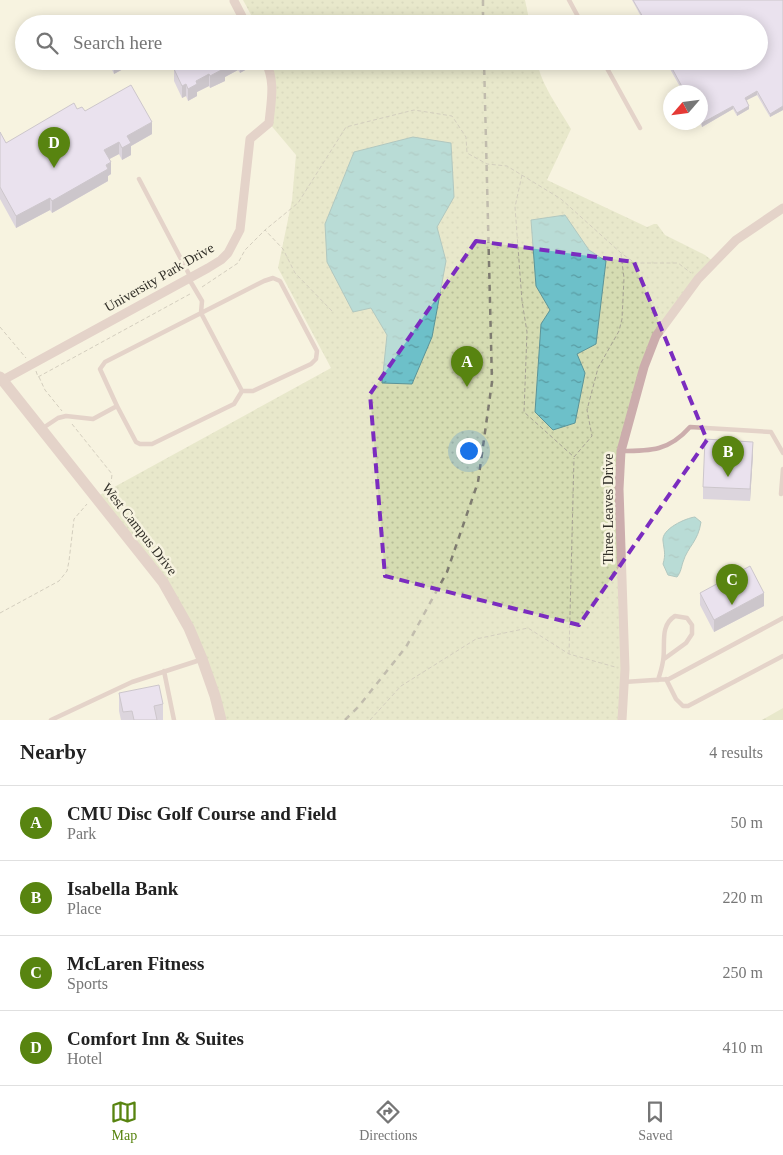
<!DOCTYPE html>
<style>
:root{--surface:#fff;--page:#f6f6f6;--text:#222;--muted:#767676;--line:#e0e0e0;--accent:#588410}
body{margin:0;font-family:Georgia,serif;background:var(--page);color:var(--text)}
.compass{position:absolute;left:663px;top:85px;width:45px;height:45px;border-radius:50%;background:var(--surface);box-shadow:0 2px 12px #0003;rotate:242deg}
.you{position:absolute;left:468px;top:450px;width:18px;height:18px;margin:-12px;border:4px solid #fff;border-radius:50%;background:#1a73e8;box-shadow:0 0 0 8px #1a73e833}
.badge{display:grid;place-items:center;width:32px;height:32px;border-radius:50%;background:var(--accent);color:#fff;font-size:16px;font-weight:700}
.pin{position:absolute;translate:-50% -41px;filter:drop-shadow(0 1px 2px #0008)}
.pin::after{content:'';position:absolute;top:26px;width:18px;height:15px;background:inherit;clip-path:polygon(0 0,100% 0,50% 100%)}
.list{margin:0;padding:0;list-style:none}
h2{display:flex;justify-content:space-between;align-items:center;height:65px;margin:0;padding:0 20px;font-size:21px}
h2 small{font-size:16px;font-weight:400;color:var(--muted)}
.list li{display:grid;grid-template-columns:32px 1fr auto;gap:15px;align-items:center;box-sizing:border-box;height:75px;padding:0 20px;border-top:1px solid var(--line)}
.list b{display:block;font-size:19px;white-space:nowrap}
.list p{margin:0;font-size:16px;white-space:nowrap;color:var(--muted)}
.list em{font-size:16px;font-style:normal;color:var(--muted)}
.icon{flex:none;width:28px;height:28px;fill:none;stroke:currentColor;stroke-width:2;stroke-linecap:round;stroke-linejoin:round}
.map{position:relative;flex:none;width:783px;height:720px;overflow:hidden}
.search{position:absolute;background:var(--surface);box-shadow:0 2px 12px #0003;left:15px;right:15px;top:15px;height:55px;display:flex;align-items:center;gap:12px;box-sizing:border-box;padding:0 18px;border-radius:28px;color:var(--muted);font-size:19px}
.sheet{height:365px;background:var(--surface)}
nav{display:flex;justify-content:space-around;align-items:center;box-sizing:border-box;height:70px;border-top:1px solid var(--line);background:var(--surface);font-size:14px;color:var(--muted)}
nav a{display:grid;justify-items:center;gap:2px}
nav .on{color:var(--accent)}
.map>svg:first-child{display:block}
.forest{fill:url(#forest-firs)}
.park{fill:url(#park-dots)}
.water{fill:url(#water-ripples);stroke:#5b9499}
.lines{fill:none;stroke-linecap:round;stroke-linejoin:round}
.path{stroke:#a6a294;stroke-width:1;stroke-dasharray:4 2.5;stroke-linecap:butt}
.service{stroke:#ccadad;stroke-width:4.5}
.minor{stroke:#ccadad;stroke-width:9}
.tertiary{stroke:#ccadad;stroke-width:11}
.rail{stroke:#7e7b70;stroke-width:2.5;stroke-dasharray:6 6;stroke-linecap:butt}
.wall{fill:#bbb2da}
.shaded-wall{fill:#9891b2}
.building{fill:#d9cffe;stroke:#9891b2}
.marked{fill:none;stroke:#7b2cbf;stroke-width:4;stroke-dasharray:10 6;stroke-linejoin:round}
.labels{text-anchor:middle;stroke-width:5;stroke-linejoin:round;paint-order:stroke}
.street-label{font-size:14px;fill:#312f28;stroke:#f7f3e0}
</style>
<div class="map">
<svg width="783" height="720" viewBox="0 0 783 720">
<defs>
<pattern id="forest-firs" width="22" height="20" patternUnits="userSpaceOnUse" patternTransform="scale(1.25)"><rect width="22" height="20" fill="#d5dcb2"/><path d="M5 1l3.5 6h-7zM16 11l3.5 6h-7z" fill="#b7bd99"/></pattern>
<pattern id="park-dots" width="8" height="8" patternUnits="userSpaceOnUse" patternTransform="scale(1.25)"><rect width="8" height="8" fill="#d5dcb2"/><path d="M2 2h.1M6 6h.1" fill="none" stroke="#b7bd99" stroke-width="1.8" stroke-linecap="round"/></pattern>
<pattern id="water-ripples" width="26" height="14" patternUnits="userSpaceOnUse" patternTransform="scale(1.25)"><rect width="26" height="14" fill="#6dc0c9"/><path d="M2 4q2-2 4 0t4 0M15 11q2-2 4 0t4 0" fill="none" stroke="#5a9ca3"/></pattern>
</defs>
<rect width="100%" height="100%" fill="#f7f3e0"/>
<path class="forest" d="M783,708V720H762Z"/>
<path class="park" d="M243,0H525L530,24H256Z
M270,61H537C541,85 559,108 571,129L547,180L647,227L654,224H657L665,235L705,255L714,262L656,336L621,446L622,720H217L202,659L167,589L96,497L331,368L278,268L292,200L296,155L269,123Z"/>
<path class="water" d="M413,137L451,143L454,197L437,227L446,261L432,337L412,384L382,383L387,335L371,308L353,312L327,262L325,224L354,152Z
M565,215L589,250L606,261L596,344L577,354L585,373L575,423L553,430L535,412L541,324L550,310L536,286L531,220Z
M695,517L701,522C698,542 688,546 683,562C681,568 681,572 677,577L668,575L663,564C666,554 664,550 663,541C661,529 686,518 695,517Z"/>
<g class="lines">
<path class="path" d="M522,175L515,207L522,301L527,332L524,412L574,457L592,436L587,410L598,368L619,331L622,319L624,278L621,254
M202,287L238,263L245,250L265,230
M332,311L295,273L283,249L265,230L298,203L346,127L414,110L452,116L466,137L467,153L487,164L507,166L561,199L621,253L635,263H678L691,273
M0,327L26,358
M36,371L38,377L190,294
M39,377L45,390L62,411
M72,424L112,474L111,484L104,491
M0,613L59,581L67,571L69,561L74,519L87,504
M569,654L574,458
M370,720L401,686L476,639L528,628L569,654L615,667"/>
<path class="service" d="M569,0L582,24
M603,61L640,128
M139,179L191,278
M117,406L100,369L105,362L264,281L273,278L280,281L317,351L316,359L311,364L253,391H242
M43,428L58,418L66,416L93,419L117,406L136,442L140,444H152L234,404L242,391L201,313L202,301L189,279
M621,451C651,451 669,451 690,427L771,432L783,453
M781,494L783,469
M164,671L174,720
M666,679L676,699L683,706H688L783,656
M658,680C660,674 662,667 663,661C666,645 659,626 675,616L687,618L692,625V634L686,643L664,659
M624,682L669,679L783,618
M51,720L132,682L200,660"/>
<path class="minor" d="M234,1L246,24
M3,380L208,268L221,260L228,253L240,230L250,139L269,123C271,101 276,81 265,61
M622,720L625,669L619,489L621,451L644,367L656,336L698,279L736,240L783,208"/>
<path class="tertiary" d="M0,377L163,582L189,628L202,659L215,696L221,720"/>
<path class="rail" d="M483,0V24
M345,720L359,706L406,647L447,572L478,482L492,382L484,61"/>
</g>
<path class="wall" d="M632,0H783V110L770,117L757,95L747,100L749,109L737,116L733,109L702,127L700,122V92H683L666,62L659,67L656,61H759V24H645Z
M110,61H134V63L114,74L110,65Z
M188,61H247V69L240,73L238,70L225,77V81L210,88L209,86L197,92V96L188,101L186,96L182,98L174,81V69Z
M77,109L85,111L152,134L131,146V155L122,160L119,154L109,159L111,174L108,176V181L52,213L50,210L16,228L0,199V132L6,143Z
M753,454L750,501L703,499V487Z
M700,593L764,606L714,632L700,605Z
M119,693L163,704V720H121L119,711Z"/>
<path class="shaded-wall" d="M126,61H134V63L114,74V67Z
M231,61H238V70L225,77V64Z
M240,61H247V69L240,73Z
M663,61H666V62L659,67V63Z
M225,68V81L210,88V76Z
M209,74V86L197,92V96L188,101V89L196,81Z
M186,84V96L182,98V86Z
M757,91V95L745,101V98Z
M733,106V109L702,127V123Z
M749,106V109L737,116V113Z
M783,106V110L770,117V114Z
M152,122V134L131,146V155L122,160V148L127,136Z
M119,142V154L104,162V150Z
M111,162V174L108,176V181L52,213V201Z
M50,198V210L16,228V216Z
M753,442V454L750,501V489Z
M764,593V606L714,632V620Z"/>
<path class="building" d="M633,0H783V106L770,114L757,91L745,98L749,106L737,113L733,106L702,123L700,120V92H685L668,61H759V24H647Z
M111,61H126L114,67Z
M188,61H231L225,64V68L210,76L209,74L196,81L197,84L188,89L186,84L182,86L174,69Z
M131,85L152,122L127,136L131,143L122,148L119,142L104,150L111,162L106,165L108,169L52,201L50,198L16,216L0,187V132L6,143L74,103L77,109L82,107L85,111Z
M705,439L753,442L750,489L703,487Z
M750,566L764,593L714,620L700,593Z
M159,685L163,704L154,706L157,720H134L132,711L123,712L119,693Z"/>
<path d="M0 0H783V720H0ZM476,241L634,262L707,440L579,625L385,576L370,394Z" fill="#f7f3e0" fill-opacity=".55" fill-rule="evenodd"/>
<path class="marked" d="M476,241L634,262L707,440L579,625L385,576L370,394Z"/>
<g class="labels">
<g class="street-label">
<text transform="translate(159 277) rotate(-30)" y="5">University Park Drive</text>
<text transform="translate(608 509) rotate(-90)" y="5">Three Leaves Drive</text>
<text transform="translate(140 529) rotate(52)" y="5">West Campus Drive</text>
</g>
</g>
</svg>
<svg class="compass" viewBox="-18 -18 36 36"><path d="M0-13l5 13h-10z" fill="#e53935"/><path d="M0 13l5-13h-10z" fill="#767676"/></svg>
<div class="you"></div>
<div class="pin badge" style="left:467px;top:387px">A</div>
<div class="pin badge" style="left:728px;top:477px">B</div>
<div class="pin badge" style="left:732px;top:605px">C</div>
<div class="pin badge" style="left:54px;top:168px">D</div>
<div class="search"><svg class="icon" aria-label="search" viewBox="0 0 24 24"><circle cx="10" cy="10" r="6"/><path d="M15 15l6 6"/></svg>Search here</div>
</div>
<section class="sheet">
<h2>Nearby<small>4 results</small></h2>
<ul class="list">
<li><span class="badge">A</span><div><b>CMU Disc Golf Course and Field</b><p>Park</p></div><em>50 m</em></li>
<li><span class="badge">B</span><div><b>Isabella Bank</b><p>Place</p></div><em>220 m</em></li>
<li><span class="badge">C</span><div><b>McLaren Fitness</b><p>Sports</p></div><em>250 m</em></li>
<li><span class="badge">D</span><div><b>Comfort Inn &amp; Suites</b><p>Hotel</p></div><em>410 m</em></li>
</ul>
</section>
<nav>
<a class="on"><svg class="icon" aria-label="map" viewBox="0 0 24 24"><path d="M3 6l6-2 6 2 6-2v14l-6 2-6-2-6 2zM9 4v14M15 6v14"/></svg>Map</a>
<a><svg class="icon" aria-label="directions" viewBox="0 0 24 24"><path d="M12 3l9 9-9 9-9-9zM9 14v-3h6M13 9l2 2-2 2"/></svg>Directions</a>
<a><svg class="icon" aria-label="saved" viewBox="0 0 24 24"><path d="M7 4h10v16l-5-4-5 4z"/></svg>Saved</a>
</nav>
